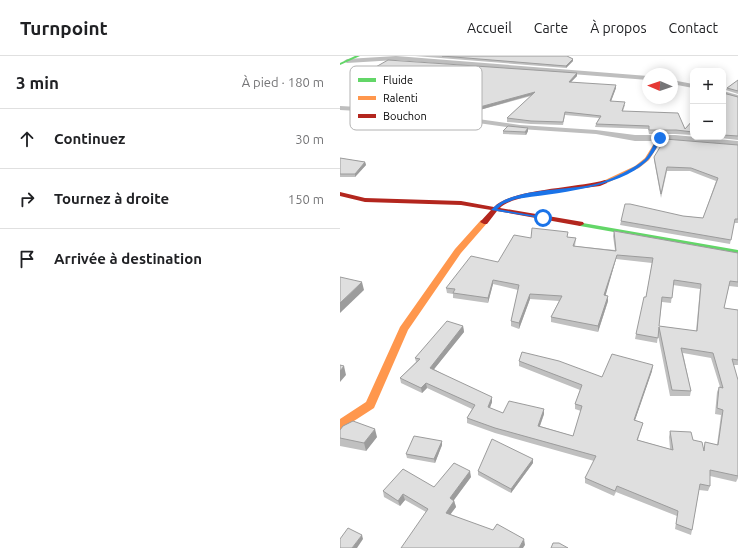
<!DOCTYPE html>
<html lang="fr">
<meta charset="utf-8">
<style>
:root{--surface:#fff;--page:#f2f2f2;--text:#202124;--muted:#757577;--line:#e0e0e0}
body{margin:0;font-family:Ubuntu,sans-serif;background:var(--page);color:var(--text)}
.controls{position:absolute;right:12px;top:12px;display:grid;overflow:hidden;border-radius:8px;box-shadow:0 2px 10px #0003}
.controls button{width:36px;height:36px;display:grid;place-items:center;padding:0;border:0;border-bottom:1px solid var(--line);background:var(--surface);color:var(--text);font:20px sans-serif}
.compass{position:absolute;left:302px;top:12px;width:36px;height:36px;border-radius:50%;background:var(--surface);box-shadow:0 2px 10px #0003;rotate:272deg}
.stop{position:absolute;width:12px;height:12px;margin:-9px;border:3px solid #1a73e8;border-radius:50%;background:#fff}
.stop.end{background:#1a73e8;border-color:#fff;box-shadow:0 1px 4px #0008}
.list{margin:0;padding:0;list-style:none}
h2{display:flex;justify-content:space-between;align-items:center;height:52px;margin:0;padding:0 16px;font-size:17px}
h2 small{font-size:13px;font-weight:400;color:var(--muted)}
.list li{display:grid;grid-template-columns:26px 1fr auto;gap:12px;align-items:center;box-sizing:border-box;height:60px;padding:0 16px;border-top:1px solid var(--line)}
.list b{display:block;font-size:15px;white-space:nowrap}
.list em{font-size:13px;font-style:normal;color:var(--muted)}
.icon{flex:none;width:22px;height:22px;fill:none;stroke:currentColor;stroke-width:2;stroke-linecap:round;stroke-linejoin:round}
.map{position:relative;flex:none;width:398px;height:492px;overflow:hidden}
header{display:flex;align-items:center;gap:24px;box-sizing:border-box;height:56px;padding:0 20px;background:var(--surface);border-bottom:1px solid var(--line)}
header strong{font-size:19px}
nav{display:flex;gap:22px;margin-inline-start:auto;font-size:14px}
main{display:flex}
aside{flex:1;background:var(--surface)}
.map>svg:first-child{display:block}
</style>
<header>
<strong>Turnpoint</strong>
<nav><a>Accueil</a><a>Carte</a><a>À propos</a><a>Contact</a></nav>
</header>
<main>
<aside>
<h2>3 min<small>À pied · 180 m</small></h2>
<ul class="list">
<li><svg class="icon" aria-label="ahead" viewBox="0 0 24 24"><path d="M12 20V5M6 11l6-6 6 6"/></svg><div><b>Continuez</b></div><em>30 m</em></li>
<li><svg class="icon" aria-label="right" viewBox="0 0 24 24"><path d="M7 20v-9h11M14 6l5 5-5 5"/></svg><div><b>Tournez à droite</b></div><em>150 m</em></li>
<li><svg class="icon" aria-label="arrive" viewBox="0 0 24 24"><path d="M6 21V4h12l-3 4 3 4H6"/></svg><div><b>Arrivée à destination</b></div></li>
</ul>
</aside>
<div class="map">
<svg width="398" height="492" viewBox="0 0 398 492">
<rect width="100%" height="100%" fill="#fff"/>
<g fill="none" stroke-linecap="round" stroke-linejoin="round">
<!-- street -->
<g fill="#bebebe" fill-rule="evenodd">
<path d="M 56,0 L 308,20 L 308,24 L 56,4 L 7,7 L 4,5 L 7,3 Z"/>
<path d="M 332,24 L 353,28 L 353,32 L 332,28 Z"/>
<path d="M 383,35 L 398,39 L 398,43 L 383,39 Z"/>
<path d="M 0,50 L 74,54 L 180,69 L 256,74 L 295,79 L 335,79 L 398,85 L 398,91 L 335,85 L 295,85 L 256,78 L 180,73 L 74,58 L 0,54 Z"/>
</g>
<!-- fast -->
<g fill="#63d668" fill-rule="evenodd">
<path d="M 15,0 L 20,0 L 0,9 L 0,7 Z"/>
<path d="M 237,166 L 398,194 L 398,198 L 240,170 L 236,168 Z"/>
</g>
<!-- slow -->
<g fill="#ff974d" fill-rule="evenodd">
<path d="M 318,81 L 323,82 L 309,104 L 299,112 L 267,127 L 263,127 L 263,125 L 295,110 L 305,102 Z"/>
<path d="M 141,164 L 147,164 L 148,166 L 121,197 L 68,274 L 34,352 L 0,374 L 0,363 L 26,346 L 60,271 L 115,193 Z"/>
</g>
<!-- jam -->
<path fill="#b3261e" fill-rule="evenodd" d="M 265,124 L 267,125 L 267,127 L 260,130 C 240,133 172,138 160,152 L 243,166 L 244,168 L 240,170 L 157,155 L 147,168 L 144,168 L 140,166 L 151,154 L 121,149 L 25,146 L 0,140 L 0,136 L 25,142 L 121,145 L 154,151 C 170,133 238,132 265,124 Z"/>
</g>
<!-- wall -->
<g fill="#c0c0c0" fill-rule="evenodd">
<path d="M 75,0 L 227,0 L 233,3 L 233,5 L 226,12 Z"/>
<path d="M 34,12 L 237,17 L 237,20 L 231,26 L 276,32 L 271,45 L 285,49 L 283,55 L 345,73 L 353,64 L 353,79 L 335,78 L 309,78 L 308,73 L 255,71 L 256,68 L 259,62 L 225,59 L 223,69 L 191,68 L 167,66 L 167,62 L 191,40 L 136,55 L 131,53 L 118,59 L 64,51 L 64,48 L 18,41 L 18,38 L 57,16 L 34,14 Z"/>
<path d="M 398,24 L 398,38 L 386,34 L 387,32 Z"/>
<path d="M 383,37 L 398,41 L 398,84 L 372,81 L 383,81 Z"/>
<path d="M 188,72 L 188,75 L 186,79 L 163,78 L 163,75 Z"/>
<path d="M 398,89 L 398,167 L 394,167 L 390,188 L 280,169 L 281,165 L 343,160 L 363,162 L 376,125 L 350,115 L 327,115 L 321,142 L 314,104 L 314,101 Z"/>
<path d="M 0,102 L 25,106 L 26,109 L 15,121 L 0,121 Z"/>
<path d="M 274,175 L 398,197 L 398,231 L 389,230 L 384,252 L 398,254 L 398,309 L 393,309 L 398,324 L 398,422 L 396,426 L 370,420 L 370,430 L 368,435 L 359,434 L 352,474 L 351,479 L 335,473 L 337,460 L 276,436 L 274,440 L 245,427 L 245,422 L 254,405 L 155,377 L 127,367 L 127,362 L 132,353 L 87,332 L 82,337 L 61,327 L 60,322 L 76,306 L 75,302 L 123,270 L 124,276 L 94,313 L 152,346 L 150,352 L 163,357 L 204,358 L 200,370 L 233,380 L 241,355 L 235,353 L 235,348 L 240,334 L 179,310 L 179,305 L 262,321 L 312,315 L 295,364 L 303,367 L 298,384 L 330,393 L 329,381 L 330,375 L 353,384 L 364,392 L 365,386 L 377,389 L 381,359 L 375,358 L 377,336 L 379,331 L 380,331 L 371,302 L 343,297 L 351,335 L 350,340 L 330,340 L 318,279 L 317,287 L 295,283 L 296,278 L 306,241 L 312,207 L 276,203 L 265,240 L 268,245 L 258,276 L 211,266 L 211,261 L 219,245 L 190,243 L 179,273 L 171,270 L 171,265 L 178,234 L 153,228 L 148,247 L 113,242 L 113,238 L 107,237 L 106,232 L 158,206 L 191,182 L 228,181 L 236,182 L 235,190 L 275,194 L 273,180 ZM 333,229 L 360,233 L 356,275 L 319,270 L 322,246 L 331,247 Z"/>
<path d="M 0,374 L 37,381 L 26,395 L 0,390 Z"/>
<path d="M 102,385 L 102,389 L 95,407 L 67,402 L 66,398 Z"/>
<path d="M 193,407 L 171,437 L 138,419 L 138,415 Z"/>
<path d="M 131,421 L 114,444 L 116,451 L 110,458 L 185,489 L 86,456 L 65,444 L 60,450 L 44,441 L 43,435 L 94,431 Z"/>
</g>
<!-- shaded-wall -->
<g fill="#9c9c9c">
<path d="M 233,3 L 233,5 L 226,12 L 226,10 Z"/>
<path d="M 237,17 L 237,20 L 229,28 L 229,26 Z"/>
<path d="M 276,29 L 276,32 L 270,48 L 270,45 Z"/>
<path d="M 195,36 L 195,38 L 136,55 L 136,52 Z"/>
<path d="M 131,50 L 131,53 L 118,59 L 118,56 Z"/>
<path d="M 188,72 L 188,75 L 186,79 L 185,76 Z"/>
<path d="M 25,106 L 26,109 L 15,121 L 15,118 Z"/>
<path d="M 277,199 L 276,203 L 264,245 L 264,239 Z"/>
<path d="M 153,224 L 153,228 L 148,247 L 148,242 Z"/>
<path d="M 22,226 L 24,234 L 0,257 L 0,247 Z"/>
<path d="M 190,238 L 190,243 L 179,273 L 179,267 Z"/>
<path d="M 268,240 L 268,245 L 258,276 L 258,270 Z"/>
<path d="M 123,270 L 124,276 L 91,317 L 90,312 Z"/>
<path d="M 313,309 L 312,315 L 293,370 L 294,364 Z"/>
<path d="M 4,310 L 6,319 L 0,326 L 0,315 Z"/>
<path d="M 86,327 L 87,332 L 82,337 L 81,332 Z"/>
<path d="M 152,341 L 152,346 L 148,356 L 148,351 Z"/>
<path d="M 204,353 L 204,358 L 198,375 L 198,370 Z"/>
<path d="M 35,373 L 37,381 L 26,395 L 24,387 Z"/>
<path d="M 102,385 L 102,389 L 95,407 L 94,403 Z"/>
<path d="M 193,403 L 193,407 L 171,437 L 171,433 Z"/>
<path d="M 130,415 L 131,421 L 111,448 L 110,442 Z"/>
<path d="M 63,438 L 65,444 L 60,450 L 58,445 Z"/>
<path d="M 114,445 L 116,451 L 107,463 L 106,457 Z"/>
<path d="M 22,479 L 23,483 L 17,492 L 12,492 Z"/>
<path d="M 184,483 L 185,489 L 183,492 L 179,492 Z"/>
</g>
<!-- building -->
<g fill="#dfdfdf" stroke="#9c9c9c" fill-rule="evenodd">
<path d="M 102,0 L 227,0 L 233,3 L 226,10 Z"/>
<path d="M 48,4 L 237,17 L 229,26 L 276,29 L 270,45 L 285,46 L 282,55 L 338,57 L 345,73 L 353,64 L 353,76 L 336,74 L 309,74 L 309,70 L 256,68 L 261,60 L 225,56 L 223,66 L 191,65 L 167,62 L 195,36 L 136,52 L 131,50 L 118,56 L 64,48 L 66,46 L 18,38 L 42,23 L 61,13 L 34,12 Z"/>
<path d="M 398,24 L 398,35 L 387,32 Z"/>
<path d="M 383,37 L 398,41 L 398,80 L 383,79 Z"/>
<path d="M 168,70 L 188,72 L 185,76 L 163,75 Z"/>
<path d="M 325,83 L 398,89 L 398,163 L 395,163 L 391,184 L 281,165 L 285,148 L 290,148 L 343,160 L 363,162 L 378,122 L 351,112 L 327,111 L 321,138 L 314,101 Z"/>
<path d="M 0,102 L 25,106 L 15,118 L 0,118 Z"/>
<path d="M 192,172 L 228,176 L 227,181 L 236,182 L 233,190 L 276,195 L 274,175 L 398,197 L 398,226 L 390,225 L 384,252 L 398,254 L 398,304 L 392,303 L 398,324 L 398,420 L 370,414 L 370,430 L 360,428 L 352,474 L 336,468 L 338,455 L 277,430 L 275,435 L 245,422 L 256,400 L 155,372 L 127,362 L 135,349 L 86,327 L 81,332 L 60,322 L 80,303 L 75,302 L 107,265 L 123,270 L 90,312 L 152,341 L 148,351 L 163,357 L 169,345 L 204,353 L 198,370 L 233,380 L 242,350 L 235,348 L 242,329 L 179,305 L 182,296 L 219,305 L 262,321 L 272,298 L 313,309 L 294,364 L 303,367 L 297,384 L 333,394 L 330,375 L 351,376 L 353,384 L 362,386 L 364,395 L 365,386 L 378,389 L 383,354 L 377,352 L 379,331 L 383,332 L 373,297 L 341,292 L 351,335 L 332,334 L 319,271 L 318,282 L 296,278 L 304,241 L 306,241 L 313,202 L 277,199 L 264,239 L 268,240 L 258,270 L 211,261 L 222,240 L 190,238 L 179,267 L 171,265 L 179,229 L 153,224 L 148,242 L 113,237 L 115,233 L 106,232 L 131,200 L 158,206 L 174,179 L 191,182 ZM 334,224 L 361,228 L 357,275 L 319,270 L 322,241 L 332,242 Z"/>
<path d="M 0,221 L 22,226 L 0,247 Z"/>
<path d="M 0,309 L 4,310 L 0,315 Z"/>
<path d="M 13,365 L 35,373 L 24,387 L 0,382 L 0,374 L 3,370 Z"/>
<path d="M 74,380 L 102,385 L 94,403 L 66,398 Z"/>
<path d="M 152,383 L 193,403 L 171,433 L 138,415 Z"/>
<path d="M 114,407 L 130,415 L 110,442 L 114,445 L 106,457 L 153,474 L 157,468 L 184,483 L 179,492 L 61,492 L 88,453 L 63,438 L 58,445 L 43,435 L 63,413 L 94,431 Z"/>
<path d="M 8,472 L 22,479 L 12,492 L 0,492 L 0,483 Z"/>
<path d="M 213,487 L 219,487 L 228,492 L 211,492 Z"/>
</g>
<!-- route -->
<path fill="#1a73e8" d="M 320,81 L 322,82 C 318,89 313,99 307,105 C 277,133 215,137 176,143 L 163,148 L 157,153 L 203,161 L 205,162 L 205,163 L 151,154 C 172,130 229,136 259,127 C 272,123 295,112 305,103 C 311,97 313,86 320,81 Z"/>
<!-- legend -->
<rect x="10" y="10" width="132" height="64" rx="6" fill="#fff" stroke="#b2b2b2" stroke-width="1"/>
<rect x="18" y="22" width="18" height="4" fill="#63d668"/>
<rect x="18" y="40" width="18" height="4" fill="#ff974d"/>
<rect x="18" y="58" width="18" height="4" fill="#b3261e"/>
<g font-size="11" fill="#000">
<text x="43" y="28">Fluide</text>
<text x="43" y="46">Ralenti</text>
<text x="43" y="64">Bouchon</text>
</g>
</svg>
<div class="controls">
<button>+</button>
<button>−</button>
</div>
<svg class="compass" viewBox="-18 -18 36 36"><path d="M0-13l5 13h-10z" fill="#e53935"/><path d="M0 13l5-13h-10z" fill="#757577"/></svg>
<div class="stop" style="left:203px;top:162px"></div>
<div class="stop end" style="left:320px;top:82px"></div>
</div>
</main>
